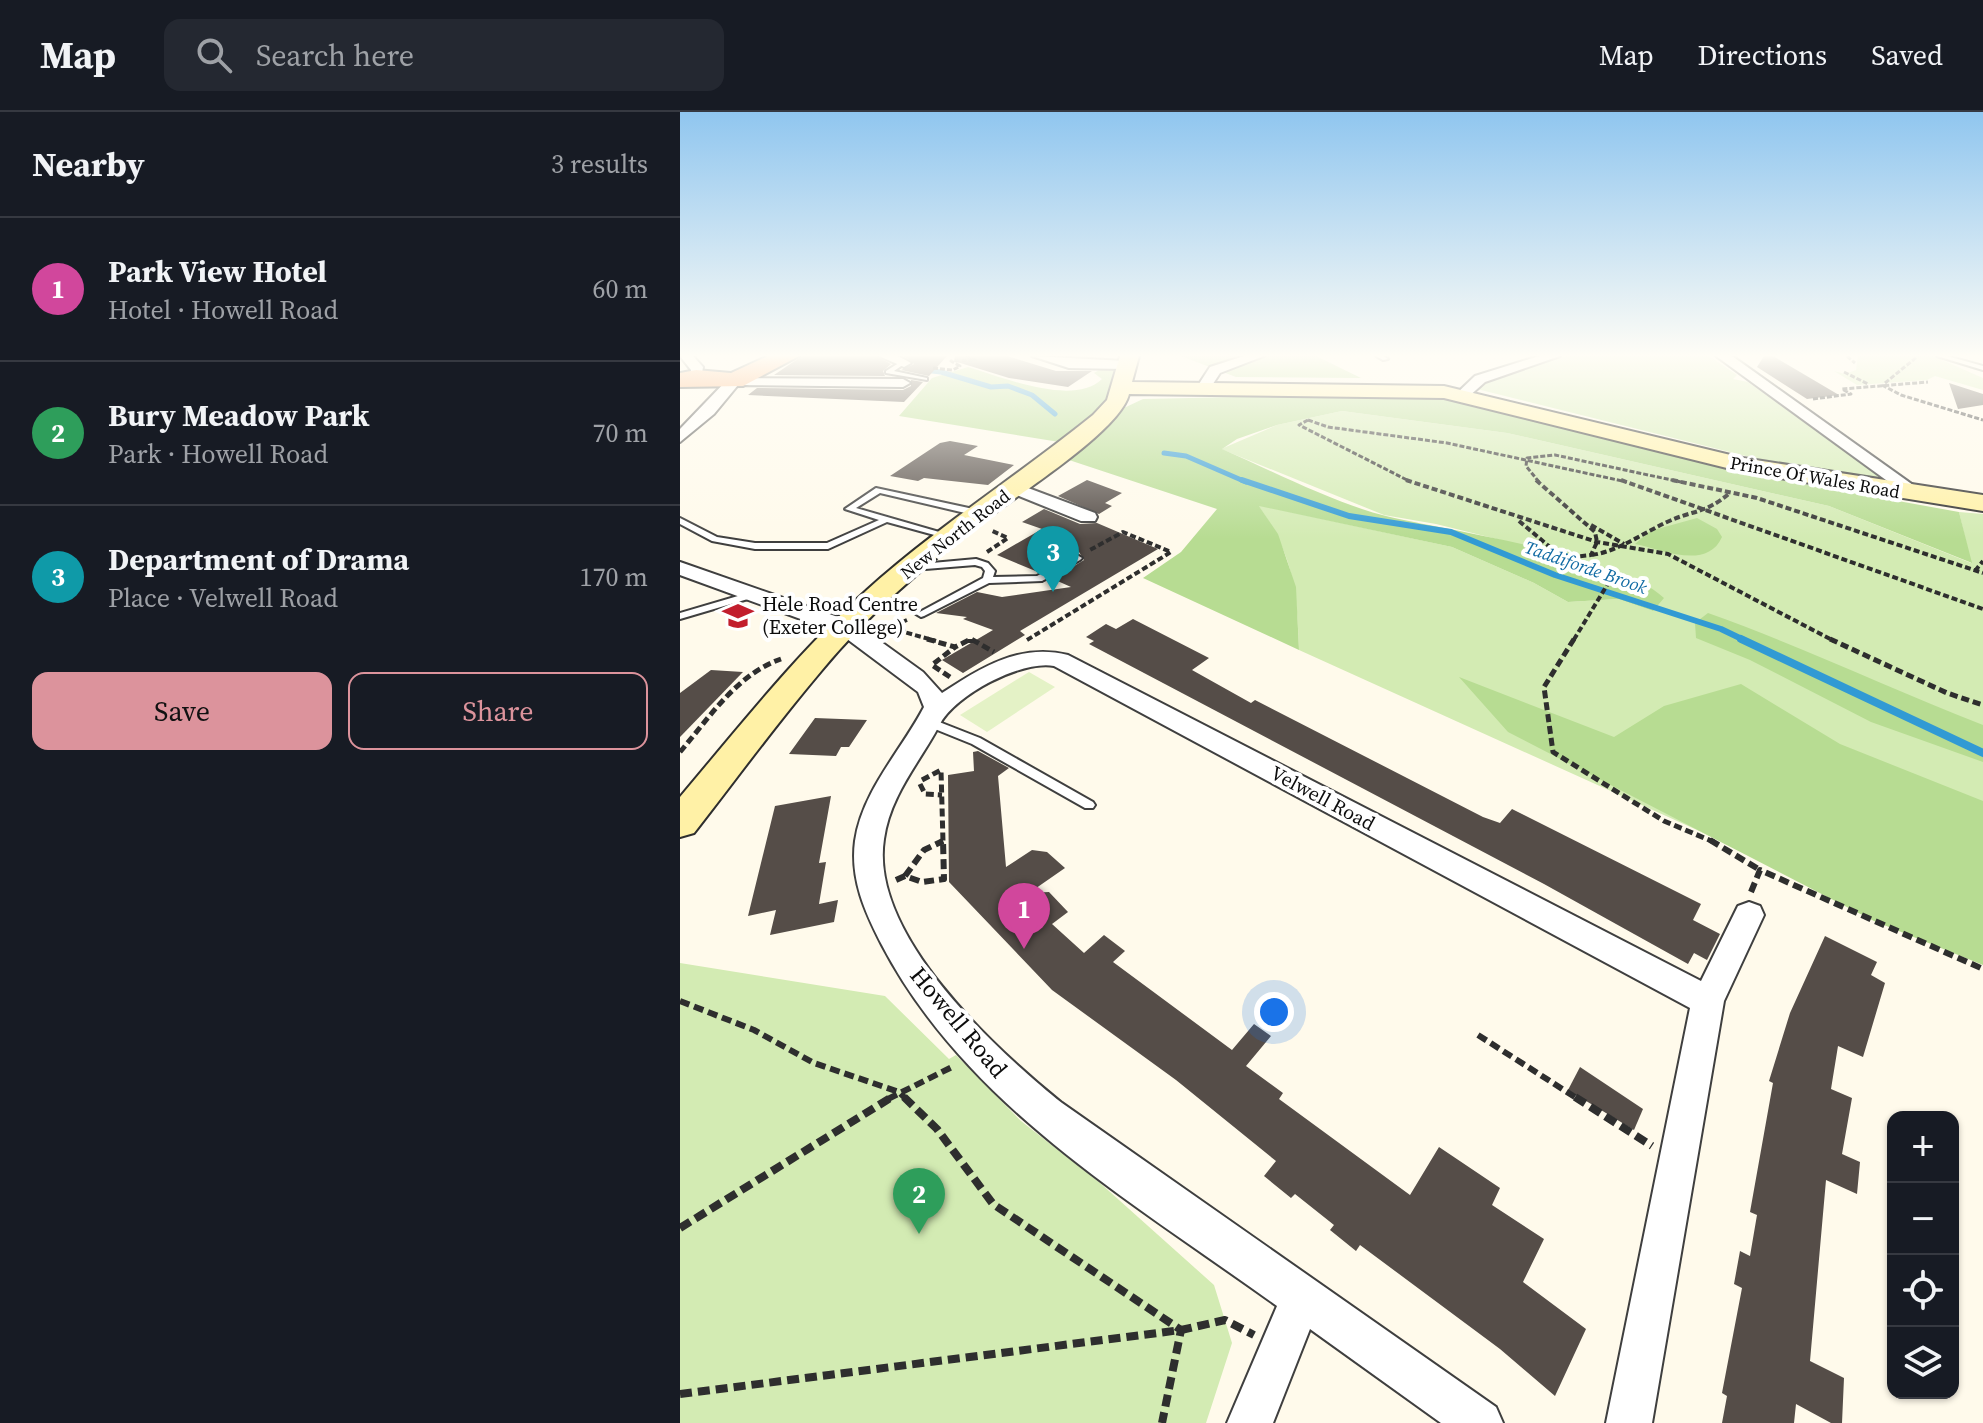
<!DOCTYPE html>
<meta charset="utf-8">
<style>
:root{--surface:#171b24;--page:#242831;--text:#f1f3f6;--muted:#9ea1a6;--line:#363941;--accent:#dc939c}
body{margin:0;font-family:"Source Serif 4",serif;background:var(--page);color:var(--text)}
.controls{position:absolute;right:24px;bottom:24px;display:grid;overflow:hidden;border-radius:16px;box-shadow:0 2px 6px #0004}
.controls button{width:72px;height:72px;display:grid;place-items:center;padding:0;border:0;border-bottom:2px solid var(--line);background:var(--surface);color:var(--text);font:40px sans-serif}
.you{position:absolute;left:594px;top:900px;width:28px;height:28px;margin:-20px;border:6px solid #fff;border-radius:50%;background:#1a73e8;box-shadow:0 0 0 12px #1a73e833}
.badge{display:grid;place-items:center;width:52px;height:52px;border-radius:50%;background:var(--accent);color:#fff;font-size:26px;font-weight:700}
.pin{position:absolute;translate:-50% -66px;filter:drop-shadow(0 2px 4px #0008)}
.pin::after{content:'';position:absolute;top:42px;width:28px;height:24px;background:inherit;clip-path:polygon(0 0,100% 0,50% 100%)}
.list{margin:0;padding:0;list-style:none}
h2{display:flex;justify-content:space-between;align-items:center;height:104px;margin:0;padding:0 32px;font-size:34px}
h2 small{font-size:26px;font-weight:400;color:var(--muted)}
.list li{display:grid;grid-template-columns:52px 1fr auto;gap:24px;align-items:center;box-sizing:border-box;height:144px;padding:0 32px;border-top:2px solid var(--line)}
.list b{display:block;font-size:30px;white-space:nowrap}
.list p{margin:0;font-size:26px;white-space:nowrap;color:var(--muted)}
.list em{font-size:26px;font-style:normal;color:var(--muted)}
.actions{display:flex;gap:16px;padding:24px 32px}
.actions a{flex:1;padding:18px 0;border:2px solid var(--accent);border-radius:16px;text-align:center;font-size:28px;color:var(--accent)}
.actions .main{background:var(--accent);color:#111}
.icon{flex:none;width:44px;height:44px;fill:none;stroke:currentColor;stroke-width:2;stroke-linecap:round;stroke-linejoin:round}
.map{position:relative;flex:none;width:1303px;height:1311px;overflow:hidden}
header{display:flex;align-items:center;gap:48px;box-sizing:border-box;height:112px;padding:0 40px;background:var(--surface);border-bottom:2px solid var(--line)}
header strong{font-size:38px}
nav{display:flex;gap:44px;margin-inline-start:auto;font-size:28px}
.search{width:560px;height:72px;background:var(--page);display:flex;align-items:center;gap:20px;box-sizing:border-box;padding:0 28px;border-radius:16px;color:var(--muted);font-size:30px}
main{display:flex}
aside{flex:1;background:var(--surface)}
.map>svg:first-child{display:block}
</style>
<header>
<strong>Map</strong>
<div class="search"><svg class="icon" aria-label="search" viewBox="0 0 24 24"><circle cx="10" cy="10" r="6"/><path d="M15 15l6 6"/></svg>Search here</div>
<nav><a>Map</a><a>Directions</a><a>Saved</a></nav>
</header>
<main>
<aside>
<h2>Nearby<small>3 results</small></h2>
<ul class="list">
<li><span class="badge" style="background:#d1479c">1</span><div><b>Park View Hotel</b><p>Hotel · Howell Road</p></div><em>60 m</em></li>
<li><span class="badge" style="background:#2e9e5b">2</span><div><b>Bury Meadow Park</b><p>Park · Howell Road</p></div><em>70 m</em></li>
<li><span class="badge" style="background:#0f9aa8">3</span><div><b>Department of Drama</b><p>Place · Velwell Road</p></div><em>170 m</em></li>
</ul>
<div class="actions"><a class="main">Save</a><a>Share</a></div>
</aside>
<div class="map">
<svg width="1303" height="1311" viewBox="0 0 1303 1311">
<rect width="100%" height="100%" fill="#fffaeb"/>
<!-- green -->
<g fill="#d3ebb3">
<path d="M 886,244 L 1029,244 L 1057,263 L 1053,267 L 1068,270 L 1206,369 L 1110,355 L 797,277 L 806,266 Z"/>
<path d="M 1178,244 L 1253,244 L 1303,266 L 1303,278 L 1255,264 L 1247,268 L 1177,273 L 1154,259 L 1165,262 L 1176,258 Z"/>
<path d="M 662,299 L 827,321 L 1149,394 L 1291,451 L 1279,400 L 1303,402 L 1303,852 L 1200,809 L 1017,718 L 619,538 C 617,478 614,444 578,393 L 772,435 L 854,471 L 888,490 L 938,487 L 973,499 L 917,452 L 756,412 L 704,403 L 541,337 L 597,313 Z"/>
<path d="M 0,851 L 205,884 L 269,947 L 276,943 L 341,1009 L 420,1071 L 534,1173 L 552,1231 L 526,1311 L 0,1311 Z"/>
</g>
<!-- forest -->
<g fill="#b7dc92">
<path d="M 501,244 L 636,244 L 681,266 L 556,265 Z"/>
<path d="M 288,255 C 322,265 393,295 422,267 L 414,261 L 421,257 L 437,258 L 428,291 L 446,295 L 463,287 L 740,281 L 784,289 L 1091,366 L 1279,400 L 1292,451 L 1149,394 L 827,321 L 662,299 L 597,313 L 557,327 L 542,337 C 590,358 656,392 706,404 C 773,420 937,442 984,486 L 973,499 L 938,487 L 888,490 L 854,471 L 772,435 L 579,394 L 598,422 L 616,475 L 619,538 L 463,466 L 501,440 L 537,397 L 389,348 L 404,334 L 219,304 L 252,266 Z"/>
<path d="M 1017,406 L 1037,417 L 1042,425 C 1027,459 981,437 955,432 L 970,419 Z"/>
<path d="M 1028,501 C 1121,534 1211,577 1303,613 L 1303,650 L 1191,610 L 1070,548 L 1016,526 L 1015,511 Z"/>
<path d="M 779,565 L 934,625 L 984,594 L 1061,572 L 1160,632 L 1303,689 L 1303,853 L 1194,809 L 828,620 Z"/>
</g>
<!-- pitch -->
<path fill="#e4f2c6" d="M 349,560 L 375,575 L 307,620 L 280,603 Z"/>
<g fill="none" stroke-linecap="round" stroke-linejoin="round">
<!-- stream-far2 -->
<g stroke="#319ad4" stroke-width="5">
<path d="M 226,256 L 261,260 L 311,275 L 328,274 L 352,283 L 375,302"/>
<path d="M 484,341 L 506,344 L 566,370"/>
</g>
<!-- stream-far1 -->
<path stroke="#319ad4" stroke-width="6" d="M 562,368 L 669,404 L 771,420 L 875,463 L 1041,517 L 1066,529"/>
<!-- stream -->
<path stroke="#319ad4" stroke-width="8" d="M 1061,527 L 1303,641"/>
</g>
<!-- building -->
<g fill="#554d48">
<path d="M 122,244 L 196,244 L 211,252 L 203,259 L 205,264 L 94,263 Z"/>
<path d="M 224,244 L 267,244 L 249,264 L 221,258 L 234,252 Z"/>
<path d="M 275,244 L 327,244 L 376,259 L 412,259 L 388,275 L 329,266 L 274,249 Z"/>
<path d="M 1084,244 L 1093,244 L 1159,283 L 1127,287 L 1077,255 Z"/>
<path d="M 231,268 L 243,270 L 224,290 L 68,283 L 77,276 L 223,278 L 231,274 Z"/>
<path d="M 1269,271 L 1303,282 L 1303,293 L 1278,297 Z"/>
<path d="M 270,329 L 298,334 L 284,343 L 334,353 L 308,373 L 244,366 L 238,369 L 210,364 L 260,331 Z"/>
<path d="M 407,368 L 442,381 L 425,391 L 432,394 L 419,402 L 378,384 Z"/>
<path d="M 364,397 L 400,412 L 417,411 L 478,437 L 340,519 L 345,523 L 283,561 L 262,548 L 313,518 L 283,507 L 287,505 L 256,501 L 297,480 L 322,485 L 391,475 L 373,467 L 404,448 L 399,440 L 358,460 L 317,443 L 362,417 L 342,410 Z"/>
<path d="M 453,507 L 529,546 L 512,558 L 571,591 L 575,588 L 803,705 L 820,711 L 832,697 L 1021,792 L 1013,808 L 1040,822 L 1027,848 L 1014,841 L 1008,852 L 864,772 L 409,532 L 414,529 L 406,525 L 426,512 L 436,517 Z"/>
<path d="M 31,558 L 63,560 L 0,625 L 0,581 Z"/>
<path d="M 135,606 L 187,608 L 169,635 L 161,635 L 156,644 L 109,642 Z"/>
<path d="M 298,639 L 329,656 L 318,664 L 326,755 L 352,738 L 367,740 L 385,756 L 349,781 L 369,780 L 388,800 L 372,812 L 404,841 L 424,823 L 445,839 L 433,850 L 552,938 L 574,912 L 591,924 L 566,954 L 603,981 L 599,987 L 730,1083 L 759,1035 L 820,1076 L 812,1093 L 864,1127 L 843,1170 L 906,1217 L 875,1284 L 820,1237 L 680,1133 L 676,1139 L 650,1118 L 654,1113 L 615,1082 L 611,1086 L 584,1064 L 596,1049 L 496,968 L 372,878 L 269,770 L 268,663 L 294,659 L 293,640 Z"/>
<path d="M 151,684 L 139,751 L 146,750 L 139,792 L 158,788 L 154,810 L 90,823 L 96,798 L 68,804 L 95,694 Z"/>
<path d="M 1145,824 L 1197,850 L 1191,863 L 1205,871 L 1183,945 L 1158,934 L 1151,977 L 1172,986 L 1162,1042 L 1180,1050 L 1177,1082 L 1146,1068 L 1130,1249 L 1164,1266 L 1162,1311 L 1151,1311 L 1116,1292 L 1114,1311 L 1042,1311 L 1047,1284 L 1042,1281 L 1062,1176 L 1054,1172 L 1060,1139 L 1070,1144 L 1077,1103 L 1070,1100 L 1093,971 L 1089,969 L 1110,901 Z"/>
<path d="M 900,955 L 963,997 L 954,1018 L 888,978 Z"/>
</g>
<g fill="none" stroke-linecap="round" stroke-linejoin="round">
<!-- lane casing -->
<g stroke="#3f3f3f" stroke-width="4">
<g id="lane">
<path d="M 696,244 L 704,244 L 708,247 L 703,248 Z"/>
<path d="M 1257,244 L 1267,244 L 1303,254 L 1303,258 Z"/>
<path d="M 222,249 L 224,250 L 224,252 L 214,259 L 247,266 L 247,268 L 206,261 L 206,259 Z"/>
<path d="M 196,376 L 298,398 L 302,401 L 298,404 L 200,381 L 176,396 L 273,424 L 269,427 L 207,410 L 148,437 L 75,437 L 32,429 L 0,412 L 0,406 L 37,425 L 75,431 L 147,431 L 199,408 L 165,397 Z"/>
<path d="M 397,443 L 402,446 L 400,448 L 362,469 L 309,471 L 244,504 L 241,505 L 236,502 L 303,466 L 305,459 L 302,455 L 295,453 L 233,458 L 228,455 L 230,453 L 296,447 L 308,451 L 315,459 L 313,465 L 357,464 Z"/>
<path d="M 75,479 L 80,482 L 78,484 L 0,507 L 0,501 Z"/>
<path d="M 249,606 L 300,626 L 413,690 L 415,693 L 413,696 L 405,696 L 292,632 L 245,613 L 243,610 Z"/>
</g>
</g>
<!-- street casing -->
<g stroke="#3f3f3f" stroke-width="4">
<g id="street">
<path d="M 0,244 L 13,244 L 23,255 L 21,268 L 11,268 L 11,258 Z"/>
<path d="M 199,244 L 218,244 L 231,251 L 224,255 Z"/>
<path d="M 352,244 L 446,249 L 453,253 L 446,257 L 389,256 Z"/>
<path d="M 564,244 L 584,244 L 540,261 L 529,278 L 519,278 L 517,275 L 530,255 Z"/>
<path d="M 859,244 L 880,244 L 805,270 L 787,286 L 775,283 L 795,264 Z"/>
<path d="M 1036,244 L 1052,244 L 1247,383 L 1244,387 L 1232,387 Z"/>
<path d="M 49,266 L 223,267 L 230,271 L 223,275 L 58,273 L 34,302 L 0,330 L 0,317 Z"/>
<path d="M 335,371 L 415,401 L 417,405 L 415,409 L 401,409 L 329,380 L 326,376 Z"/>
<path d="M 0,450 L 175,511 L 243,560 L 262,581 C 302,555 340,531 388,543 L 1021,869 L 1058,794 L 1069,790 L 1080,794 L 1084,803 L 1044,889 L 972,1311 L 926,1311 L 1010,896 L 374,554 C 341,548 275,583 260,612 C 240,650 210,683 204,727 C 189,822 315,937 382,991 L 816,1295 L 823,1311 L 761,1311 L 630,1217 L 593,1311 L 547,1311 L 597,1194 C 454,1091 286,994 202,833 C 185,800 170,767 175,729 C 182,679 221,639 244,595 L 238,580 L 159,521 L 0,463 Z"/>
</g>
</g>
<!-- secondary casing -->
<g stroke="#2e2e2e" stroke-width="4">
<path id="secondary" d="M 440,244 L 459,244 L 452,270 L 764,274 L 1063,346 L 1303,383 L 1303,399 L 1063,360 L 764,286 L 449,282 C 441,317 344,379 313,402 C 252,447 191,499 142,558 C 97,611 56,667 14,721 L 0,725 L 0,685 C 60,614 118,540 187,478 C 258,414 339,363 413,303 L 427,288 Z"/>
</g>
<!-- highway casing -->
<g stroke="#1d1d1d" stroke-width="4">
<path id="highway" d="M 88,244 L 119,244 L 63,274 L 0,275 L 0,261 L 16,258 L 51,261 Z"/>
</g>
<!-- path-far4 -->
<g stroke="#2e2e2e" stroke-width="3" stroke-dasharray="5 2" stroke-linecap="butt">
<path d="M 1167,244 L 1175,251"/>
<path d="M 253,256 L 273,258 L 280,254 L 271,249 L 296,248 L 286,244"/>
<path d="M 1164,260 L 1188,272"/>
<path d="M 1205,271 L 1238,244"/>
<path d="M 1202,273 L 1221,283 L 1303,308"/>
<path d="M 1133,287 L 1171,282 L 1162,277 L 1248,270"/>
<path d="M 628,308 L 619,313 L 731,370"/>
<path d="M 628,308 L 648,315 L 767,331 L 947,370"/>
<path d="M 859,370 L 846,354 L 847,346 L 875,343 L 1001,370"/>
</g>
<!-- path-far3 -->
<g stroke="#2e2e2e" stroke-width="4" stroke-dasharray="6 3" stroke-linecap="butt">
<path d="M 726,368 L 917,430 L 988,442 L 1154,529"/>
<path d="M 856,368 L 915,420 L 917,430 L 911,443 L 883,446"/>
<path d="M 941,368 L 1303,497"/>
<path d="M 992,368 L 1077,386 L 1303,461"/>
<path d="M 839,409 L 883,446 L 929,470 L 893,529"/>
<path d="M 911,413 L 944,432"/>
<path d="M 307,440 L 328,426 L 310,418"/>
<path d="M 912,443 C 939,439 963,421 987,410 C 1015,397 1023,403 1050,381"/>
<path d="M 1295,459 L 1303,449"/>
<path d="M 227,508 L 222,510 L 224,520 L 256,529"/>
<path d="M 347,528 L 491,440 L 443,420 L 408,439"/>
<path d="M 288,529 L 294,529"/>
</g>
<!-- path-far2 -->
<g stroke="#2e2e2e" stroke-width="5" stroke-dasharray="8 4" stroke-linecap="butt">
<path d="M 247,527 L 275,535 L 291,527 L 314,540"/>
<path d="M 894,527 L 864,575 L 873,640 L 984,709 L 1034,730"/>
<path d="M 1150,527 L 1267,581 L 1303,593"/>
<path d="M 270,565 L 252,553 L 275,535"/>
<path d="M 0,640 C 29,606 57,562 101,547"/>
<path d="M 242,668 L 261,658 L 263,730"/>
<path d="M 240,672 L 245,682 L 262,683"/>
<path d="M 260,730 L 263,729"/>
</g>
<!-- path-far1 -->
<g stroke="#2e2e2e" stroke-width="6" stroke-dasharray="10 5" stroke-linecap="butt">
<path d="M 1030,728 L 1080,758"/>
<path d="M 225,764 L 244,738 L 263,729"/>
<path d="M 216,768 L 225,764 L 242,770 L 264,767 L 263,728"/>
<path d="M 1071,780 L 1080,758 L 1303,857"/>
<path d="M 0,889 L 74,918 L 134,951 L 219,980 L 226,987"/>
<path d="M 798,923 L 898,987"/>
<path d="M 208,987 L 274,954"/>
</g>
<!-- path -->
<g stroke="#2e2e2e" stroke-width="8" stroke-dasharray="12 6" stroke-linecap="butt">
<path d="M 224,985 L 257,1017 L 313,1092 L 501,1218 L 482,1311"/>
<path d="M 895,985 L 972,1034"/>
<path d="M 0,1116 L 212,985"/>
<path d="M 0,1282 L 501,1218 L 545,1208 L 574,1223"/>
</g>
<!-- lane -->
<use href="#lane" fill="#fff" fill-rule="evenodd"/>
<!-- street -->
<use href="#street" fill="#fff" fill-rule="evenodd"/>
<!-- secondary -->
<use href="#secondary" fill="#fff1a6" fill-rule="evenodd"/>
<!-- highway -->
<use href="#highway" fill="#fb954d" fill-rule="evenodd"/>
</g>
<!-- sky -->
<linearGradient id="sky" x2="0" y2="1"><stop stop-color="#90c6ef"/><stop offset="0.57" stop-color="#fffdf6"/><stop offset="1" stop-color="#fffdf6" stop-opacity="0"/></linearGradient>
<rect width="1303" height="427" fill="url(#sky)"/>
<!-- icons -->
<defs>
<g id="university-bare" transform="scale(2.4)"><path d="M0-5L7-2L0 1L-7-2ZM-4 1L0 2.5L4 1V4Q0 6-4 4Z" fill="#c21e2d" stroke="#fff" stroke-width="2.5" paint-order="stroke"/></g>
</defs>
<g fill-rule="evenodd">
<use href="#university-bare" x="58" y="504"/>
</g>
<g text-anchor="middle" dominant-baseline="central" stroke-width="8" stroke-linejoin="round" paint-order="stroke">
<!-- far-street labels -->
<g font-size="18" fill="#0c0c0c" stroke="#fff">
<text transform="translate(1135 365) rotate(10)">Prince Of Wales Road</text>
<text transform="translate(275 422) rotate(-38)">New North Road</text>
</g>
<!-- far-water labels -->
<g font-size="18" font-style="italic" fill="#106aa3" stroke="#fff">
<text transform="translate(906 455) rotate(19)">Taddiforde Brook</text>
</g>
<!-- poi labels -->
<g font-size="20" fill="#0c0c0c" stroke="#fff" text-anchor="start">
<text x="82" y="492">Hele Road Centre<tspan x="82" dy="23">(Exeter College)</tspan></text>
</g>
<!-- street labels -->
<g font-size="20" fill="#0c0c0c" stroke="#fff">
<text transform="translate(643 686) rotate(28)">Velwell Road</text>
</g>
<!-- near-street labels -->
<g font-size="24" fill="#0c0c0c" stroke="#fff">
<text transform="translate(279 910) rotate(50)">Howell Road</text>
</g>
</g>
</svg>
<div class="controls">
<button>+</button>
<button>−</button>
<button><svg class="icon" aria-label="locate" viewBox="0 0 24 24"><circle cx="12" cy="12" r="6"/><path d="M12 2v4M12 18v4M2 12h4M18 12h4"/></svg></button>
<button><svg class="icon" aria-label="layers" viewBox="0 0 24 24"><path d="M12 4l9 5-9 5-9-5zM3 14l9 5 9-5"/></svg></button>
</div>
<div class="you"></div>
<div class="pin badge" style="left:344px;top:837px;background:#d1479c">1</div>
<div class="pin badge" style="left:239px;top:1122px;background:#2e9e5b">2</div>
<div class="pin badge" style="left:373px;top:480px;background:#0f9aa8">3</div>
</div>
</main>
